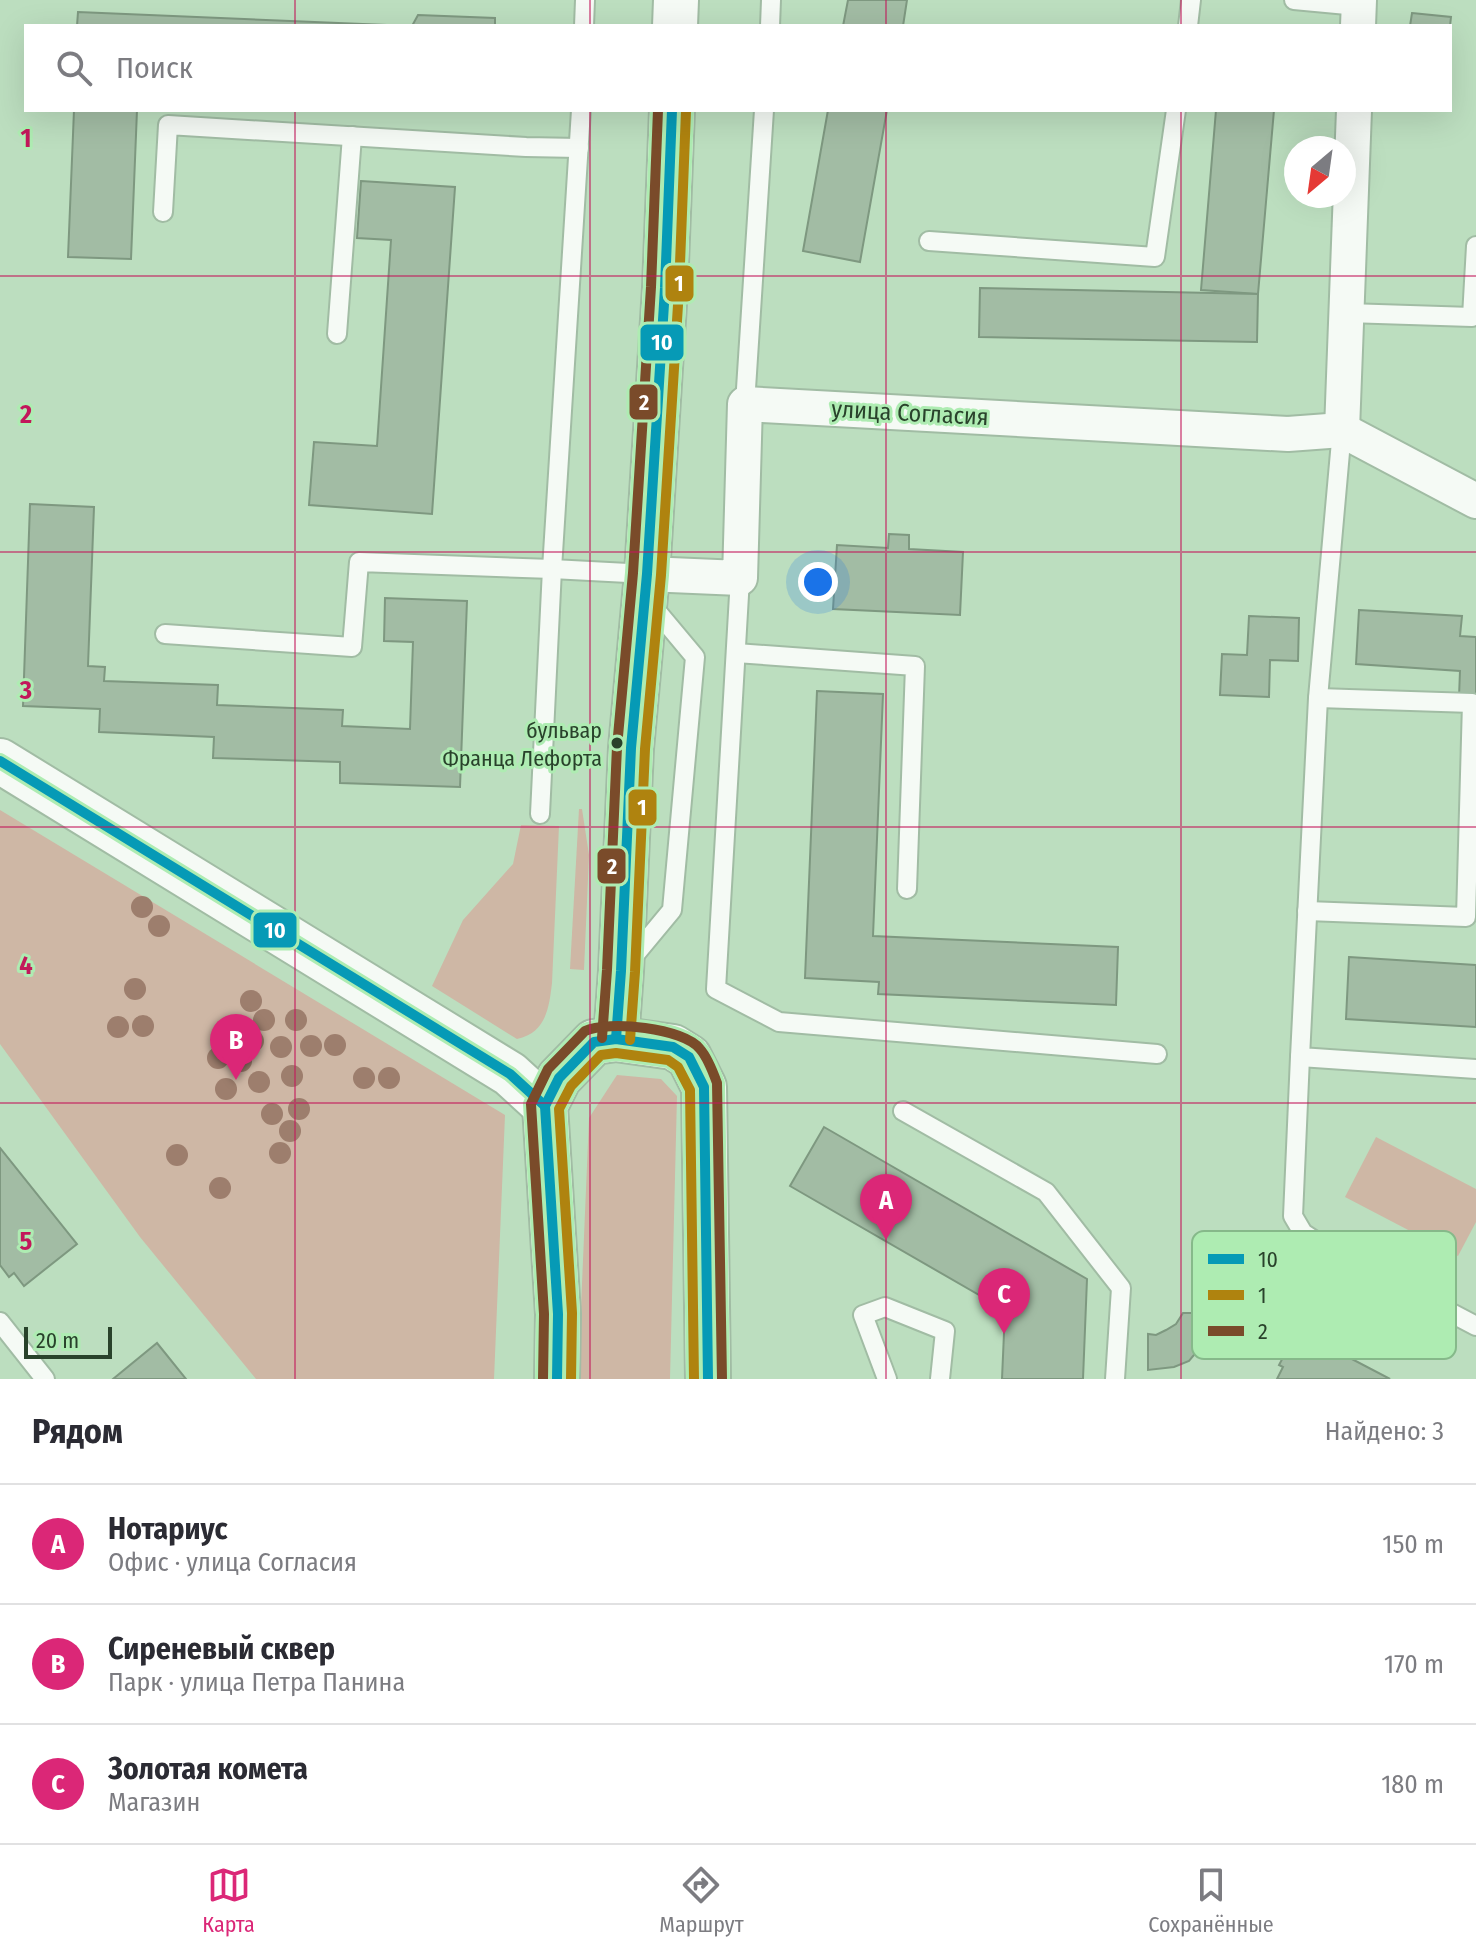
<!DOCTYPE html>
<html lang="ru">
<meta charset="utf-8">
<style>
:root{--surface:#fff;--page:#f2f2f3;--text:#2b2b33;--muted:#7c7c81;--line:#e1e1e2;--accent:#db2777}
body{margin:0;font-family:"Fira Sans Condensed",sans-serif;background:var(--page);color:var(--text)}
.compass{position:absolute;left:1284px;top:136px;width:72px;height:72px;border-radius:50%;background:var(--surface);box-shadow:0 8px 32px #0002;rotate:209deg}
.scale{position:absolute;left:24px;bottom:20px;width:88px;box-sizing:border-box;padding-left:8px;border:4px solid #29422b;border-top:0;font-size:22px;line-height:28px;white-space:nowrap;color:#29422b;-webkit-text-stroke:6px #aeecb2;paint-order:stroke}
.you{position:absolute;left:818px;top:582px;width:28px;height:28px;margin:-20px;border:6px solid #fff;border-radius:50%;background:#1a73e8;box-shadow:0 0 0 12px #1a73e833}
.badge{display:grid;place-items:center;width:52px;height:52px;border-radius:50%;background:var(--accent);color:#fff;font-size:26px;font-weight:700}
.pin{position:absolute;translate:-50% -66px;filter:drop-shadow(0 2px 4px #0008)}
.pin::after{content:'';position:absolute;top:42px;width:28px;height:24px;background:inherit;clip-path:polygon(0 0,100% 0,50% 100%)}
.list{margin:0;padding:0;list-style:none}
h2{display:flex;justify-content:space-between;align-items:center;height:104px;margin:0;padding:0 32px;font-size:34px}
h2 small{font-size:26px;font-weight:400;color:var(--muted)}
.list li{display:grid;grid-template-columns:52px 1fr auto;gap:24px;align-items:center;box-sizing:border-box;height:120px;padding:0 32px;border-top:2px solid var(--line)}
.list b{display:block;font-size:30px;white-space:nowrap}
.list p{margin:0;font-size:26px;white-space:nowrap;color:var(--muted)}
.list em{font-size:26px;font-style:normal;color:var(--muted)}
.icon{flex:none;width:44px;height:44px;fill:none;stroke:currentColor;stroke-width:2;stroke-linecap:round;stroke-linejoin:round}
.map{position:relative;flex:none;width:1476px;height:1379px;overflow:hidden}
.search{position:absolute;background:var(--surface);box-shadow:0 8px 32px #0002;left:24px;right:24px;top:24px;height:88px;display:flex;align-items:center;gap:20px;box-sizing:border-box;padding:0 28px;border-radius:0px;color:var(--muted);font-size:30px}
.sheet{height:464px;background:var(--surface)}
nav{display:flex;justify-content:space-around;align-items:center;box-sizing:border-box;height:112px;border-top:2px solid var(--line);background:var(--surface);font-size:22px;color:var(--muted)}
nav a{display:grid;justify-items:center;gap:4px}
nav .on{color:var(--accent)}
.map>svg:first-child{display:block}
</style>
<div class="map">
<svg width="1476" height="1379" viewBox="0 0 1476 1379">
<rect width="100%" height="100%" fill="#bcdebf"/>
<!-- green -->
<g fill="#ceb7a5">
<path d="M 579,809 L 582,809 L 589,855 L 584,970 L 570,969 Z"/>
<path d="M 0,810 L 505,1115 L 494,1379 L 256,1379 L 140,1237 L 0,1044 Z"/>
<path d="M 521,825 L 559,826 L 552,983 C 549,1008 546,1033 517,1039 L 432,986 L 463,920 L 513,864 Z"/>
<path d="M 617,1075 L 661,1079 L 677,1096 L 670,1379 L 578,1379 L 589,1118 Z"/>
<path d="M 1376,1137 L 1476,1189 L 1476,1222 L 1458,1256 L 1345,1197 Z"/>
</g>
<!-- building -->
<g fill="#a2bca4" stroke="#7e9880" stroke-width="2">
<path d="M 848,0 L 907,0 L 903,26 L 843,26 Z"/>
<path d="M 78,12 L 411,26 L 77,26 Z"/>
<path d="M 1412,13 L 1451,17 L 1450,26 L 1410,26 Z"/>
<path d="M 418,15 L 495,18 L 495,26 L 412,26 Z"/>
<path d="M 74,110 L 137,110 L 131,259 L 68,257 Z"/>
<path d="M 828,110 L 887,110 L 860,262 L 803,251 Z"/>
<path d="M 1216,110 L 1274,110 L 1258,294 L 1201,290 Z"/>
<path d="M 361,181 L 455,187 L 432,514 L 309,505 L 314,442 L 377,446 L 391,240 L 357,238 Z"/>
<path d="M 980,288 L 1258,294 L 1257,342 L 979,337 Z"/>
<path d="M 30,504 L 94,507 L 88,666 L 105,667 L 104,681 L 218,685 L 217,705 L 343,710 L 342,726 L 410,729 L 413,642 L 384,641 L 385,598 L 467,601 L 460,787 L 340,783 L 340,762 L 213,758 L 214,737 L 99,732 L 100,709 L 23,706 Z"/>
<path d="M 889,534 L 909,535 L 909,549 L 963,552 L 960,615 L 833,609 L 837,545 L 888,548 Z"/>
<path d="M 1359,610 L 1462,616 L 1460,636 L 1476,637 L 1476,698 L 1459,697 L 1460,671 L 1356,664 Z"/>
<path d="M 1249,616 L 1299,618 L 1298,661 L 1270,660 L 1269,697 L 1220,695 L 1222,654 L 1247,655 Z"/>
<path d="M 817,691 L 883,694 L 873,936 L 1118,947 L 1116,1005 L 878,994 L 879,982 L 805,978 Z"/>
<path d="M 1349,957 L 1476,965 L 1476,1027 L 1346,1019 Z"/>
<path d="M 824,1127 L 1087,1279 L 1083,1379 L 1002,1379 L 1005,1310 L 790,1186 Z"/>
<path d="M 0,1148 L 77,1244 L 24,1286 L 14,1273 L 9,1277 L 0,1265 Z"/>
<path d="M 1319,1299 L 1366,1324 L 1348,1357 L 1390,1379 L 1277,1379 L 1283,1367 L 1279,1365 L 1308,1310 L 1312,1313 Z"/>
<path d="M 1183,1313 L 1215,1313 L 1209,1337 L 1189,1361 L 1174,1367 L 1148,1370 L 1148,1334 L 1156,1335 L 1166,1330 L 1176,1324 Z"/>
<path d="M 157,1343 L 186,1379 L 113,1379 Z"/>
</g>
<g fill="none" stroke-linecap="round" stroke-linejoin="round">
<!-- lane casing -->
<g stroke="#a1bca4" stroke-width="22">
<g id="lane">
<path d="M 1294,0 L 1358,6"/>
<path d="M 584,26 L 585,0"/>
<path d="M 770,26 L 771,0"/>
<path d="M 1188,26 L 1191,0"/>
<path d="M 581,110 L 552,569 L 647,574"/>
<path d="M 163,212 L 168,125 L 526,147 L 579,148"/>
<path d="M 929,241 L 1155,257 L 1176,110"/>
<path d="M 1347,313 L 1472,317 L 1476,246"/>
<path d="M 337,334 L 352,136"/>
<path d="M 745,404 L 764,110"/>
<path d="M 1342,430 L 1318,698 L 1300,1057 L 1476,1069"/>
<path d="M 740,578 L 716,989 L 779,1022 L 1157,1054"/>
<path d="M 165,634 L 352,647 L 359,562 L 552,569 L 540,814"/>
<path d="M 736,653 L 915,666 L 907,889"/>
<path d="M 1307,911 L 1466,917 L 1472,703 L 1318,698"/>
<path d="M 628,963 L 672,910 L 695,657 L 649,602"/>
<path d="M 1300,1057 L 1293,1216 L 1303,1233 L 1320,1244 L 1476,1326"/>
<path d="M 903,1111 L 1046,1192 L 1121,1288 L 1115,1379"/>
<path d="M 0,1322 L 45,1379"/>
<path d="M 887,1379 L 863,1315 L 885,1307 L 945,1331 L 940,1379"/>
</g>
</g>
<!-- street casing -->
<g stroke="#a1bca4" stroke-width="38">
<g id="street">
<path d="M 1358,26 L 1359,0"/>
<path d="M 1342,430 L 1354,110"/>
<path d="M 1342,430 L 1476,501"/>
<path d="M 647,574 L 740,578 L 745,404 L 1288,434 L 1342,430"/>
</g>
</g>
<!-- secondary casing -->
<g stroke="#a1bca4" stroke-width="48">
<g id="secondary">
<path d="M 675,26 L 676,0"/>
<path d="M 0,761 L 510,1074 L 545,1106"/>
<path d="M 616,1039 L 621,971 L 631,748 L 647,574 L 665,288 L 672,110"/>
<path d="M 557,1379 L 558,1314 L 545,1106 L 559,1078 L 594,1042 L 616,1039 L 673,1047 L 689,1057 L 704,1087 L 708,1379"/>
</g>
</g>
<!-- lane -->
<use href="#lane" stroke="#f5faf5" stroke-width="18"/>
<!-- street -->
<use href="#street" stroke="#f5faf5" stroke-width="34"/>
<!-- secondary -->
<use href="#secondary" stroke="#f5faf5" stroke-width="44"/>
<!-- bus-1 casing -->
<g stroke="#aeecb2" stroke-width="16">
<g id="bus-1">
<path d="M 0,761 L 510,1074 L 545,1106"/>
<path d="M 616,1039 L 621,971 L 631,748 L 647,574 L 665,288 L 672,110"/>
<path d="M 557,1379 L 558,1314 L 545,1106 L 559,1078 L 594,1042 L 616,1039 L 673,1047 L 689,1057 L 704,1087 L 708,1379"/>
</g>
</g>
<!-- bus-2 casing -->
<g stroke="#aeecb2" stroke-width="16">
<g id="bus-2">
<path d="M 630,1040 L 635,972 L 645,749 L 661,575 L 679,289 L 686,111"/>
<path d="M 571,1379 L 572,1313 L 559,1109 L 571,1086 L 601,1055 L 616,1053 L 668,1060 L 678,1067 L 690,1090 L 694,1379"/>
</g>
</g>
<!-- bus-3 casing -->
<g stroke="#aeecb2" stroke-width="16">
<g id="bus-3">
<path d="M 602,1038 L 607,970 L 617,747 L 633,573 L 651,287 L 658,110"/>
<path d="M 543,1379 L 544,1314 L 531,1104 L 548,1069 L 585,1031 C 608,1020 684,1028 700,1049 C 708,1058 713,1072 717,1083 L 722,1379"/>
</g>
</g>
<!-- bus-1 -->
<use href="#bus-1" stroke="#069ab6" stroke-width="10"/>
<!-- bus-2 -->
<use href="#bus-2" stroke="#af830f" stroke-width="10"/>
<!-- bus-3 -->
<use href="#bus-3" stroke="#7a4b2a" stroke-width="10"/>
</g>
<!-- trees -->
<g fill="#9d7e6d">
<circle cx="142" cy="907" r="11"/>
<circle cx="159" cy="926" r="11"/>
<circle cx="135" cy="989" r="11"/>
<circle cx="251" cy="1001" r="11"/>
<circle cx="264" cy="1020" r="11"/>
<circle cx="296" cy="1020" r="11"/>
<circle cx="143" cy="1026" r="11"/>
<circle cx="118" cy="1027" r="11"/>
<circle cx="230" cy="1037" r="11"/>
<circle cx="253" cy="1041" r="11"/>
<circle cx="335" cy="1045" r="11"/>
<circle cx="311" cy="1046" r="11"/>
<circle cx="281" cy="1047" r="11"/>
<circle cx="218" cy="1058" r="11"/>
<circle cx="241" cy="1061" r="11"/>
<circle cx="292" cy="1076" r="11"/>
<circle cx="364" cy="1078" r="11"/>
<circle cx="389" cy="1078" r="11"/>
<circle cx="259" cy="1082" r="11"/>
<circle cx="226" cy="1089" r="11"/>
<circle cx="299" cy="1109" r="11"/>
<circle cx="272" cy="1114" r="11"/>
<circle cx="290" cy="1131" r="11"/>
<circle cx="280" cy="1153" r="11"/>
<circle cx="177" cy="1155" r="11"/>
<circle cx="220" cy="1188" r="11"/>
</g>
<!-- grid -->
<path fill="none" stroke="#c2185b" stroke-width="2" stroke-opacity="0.55" d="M 295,0 L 295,26M 590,0 L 590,26M 886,0 L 886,26M 1181,0 L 1181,26M 295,110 L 295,1379M 590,110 L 590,1379M 886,110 L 886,1379M 1181,110 L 1181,1379M 0,276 L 1476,276M 0,552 L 1476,552M 0,827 L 1476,827M 0,1103 L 1476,1103"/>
<!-- markers -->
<circle fill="#29422b" stroke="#aeecb2" stroke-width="3" cx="617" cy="743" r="7"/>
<g text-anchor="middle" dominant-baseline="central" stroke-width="6" stroke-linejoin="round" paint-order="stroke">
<!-- bus labels -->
<g font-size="22" fill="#29422b" stroke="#aeecb2" text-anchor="end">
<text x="602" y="730">бульвар<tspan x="602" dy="28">Франца Лефорта</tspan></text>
</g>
<!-- street labels -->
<g font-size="24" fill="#29422b" stroke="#aeecb2">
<text transform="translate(910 413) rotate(3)">улица Согласия</text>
</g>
</g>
<!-- legend -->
<rect x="1192" y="1231" width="264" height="128" rx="12" fill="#aeecb2" stroke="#86b98a" stroke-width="2"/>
<rect x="1208" y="1254" width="36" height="10" fill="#069ab6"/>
<rect x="1208" y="1290" width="36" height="10" fill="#af830f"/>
<rect x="1208" y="1326" width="36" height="10" fill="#7a4b2a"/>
<g font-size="22" fill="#29422b">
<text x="1258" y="1267">10</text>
<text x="1258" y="1303">1</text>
<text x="1258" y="1339">2</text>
</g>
<g font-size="26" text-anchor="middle" font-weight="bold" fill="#c2185b" stroke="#aeecb2" stroke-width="6" stroke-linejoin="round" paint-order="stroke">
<text x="26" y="147">1</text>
<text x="26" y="423">2</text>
<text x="26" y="699">3</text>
<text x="26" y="974">4</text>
<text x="26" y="1250">5</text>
</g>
<g stroke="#aeecb2" stroke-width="3">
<rect x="664" y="264" width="31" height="39" rx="8" fill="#af830f"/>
<rect x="639" y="323" width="46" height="39" rx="8" fill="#069ab6"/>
<rect x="628" y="383" width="31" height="38" rx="8" fill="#7a4b2a"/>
<rect x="627" y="788" width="31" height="39" rx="8" fill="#af830f"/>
<rect x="596" y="847" width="31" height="38" rx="8" fill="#7a4b2a"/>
<rect x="252" y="911" width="46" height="38" rx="8" fill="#069ab6"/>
</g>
<g font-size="22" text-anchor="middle" font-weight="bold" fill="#fff">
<text x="679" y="291">1</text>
<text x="662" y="350">10</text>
<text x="644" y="410">2</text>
<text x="642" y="815">1</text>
<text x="612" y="874">2</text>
<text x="275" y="938">10</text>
</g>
</svg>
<svg class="compass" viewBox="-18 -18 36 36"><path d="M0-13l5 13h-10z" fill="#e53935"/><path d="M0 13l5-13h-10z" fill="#7c7c81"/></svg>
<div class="scale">20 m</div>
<div class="you"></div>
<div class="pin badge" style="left:886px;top:1240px">A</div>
<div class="pin badge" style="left:236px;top:1080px">B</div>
<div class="pin badge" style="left:1004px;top:1334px">C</div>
<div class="search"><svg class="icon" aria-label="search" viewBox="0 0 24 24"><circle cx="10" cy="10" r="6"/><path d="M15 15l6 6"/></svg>Поиск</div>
</div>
<section class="sheet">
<h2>Рядом<small>Найдено: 3</small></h2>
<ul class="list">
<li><span class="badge">A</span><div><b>Нотариус</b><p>Офис · улица Согласия</p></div><em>150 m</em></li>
<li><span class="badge">B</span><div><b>Сиреневый сквер</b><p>Парк · улица Петра Панина</p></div><em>170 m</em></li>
<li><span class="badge">C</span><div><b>Золотая комета</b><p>Магазин</p></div><em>180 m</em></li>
</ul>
</section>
<nav>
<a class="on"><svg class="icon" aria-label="map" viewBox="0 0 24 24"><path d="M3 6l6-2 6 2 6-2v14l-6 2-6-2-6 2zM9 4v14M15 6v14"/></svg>Карта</a>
<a><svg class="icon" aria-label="directions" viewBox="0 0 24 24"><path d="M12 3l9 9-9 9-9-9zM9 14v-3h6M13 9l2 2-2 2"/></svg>Маршрут</a>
<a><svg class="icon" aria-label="saved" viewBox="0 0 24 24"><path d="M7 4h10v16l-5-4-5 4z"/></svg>Сохранённые</a>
</nav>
